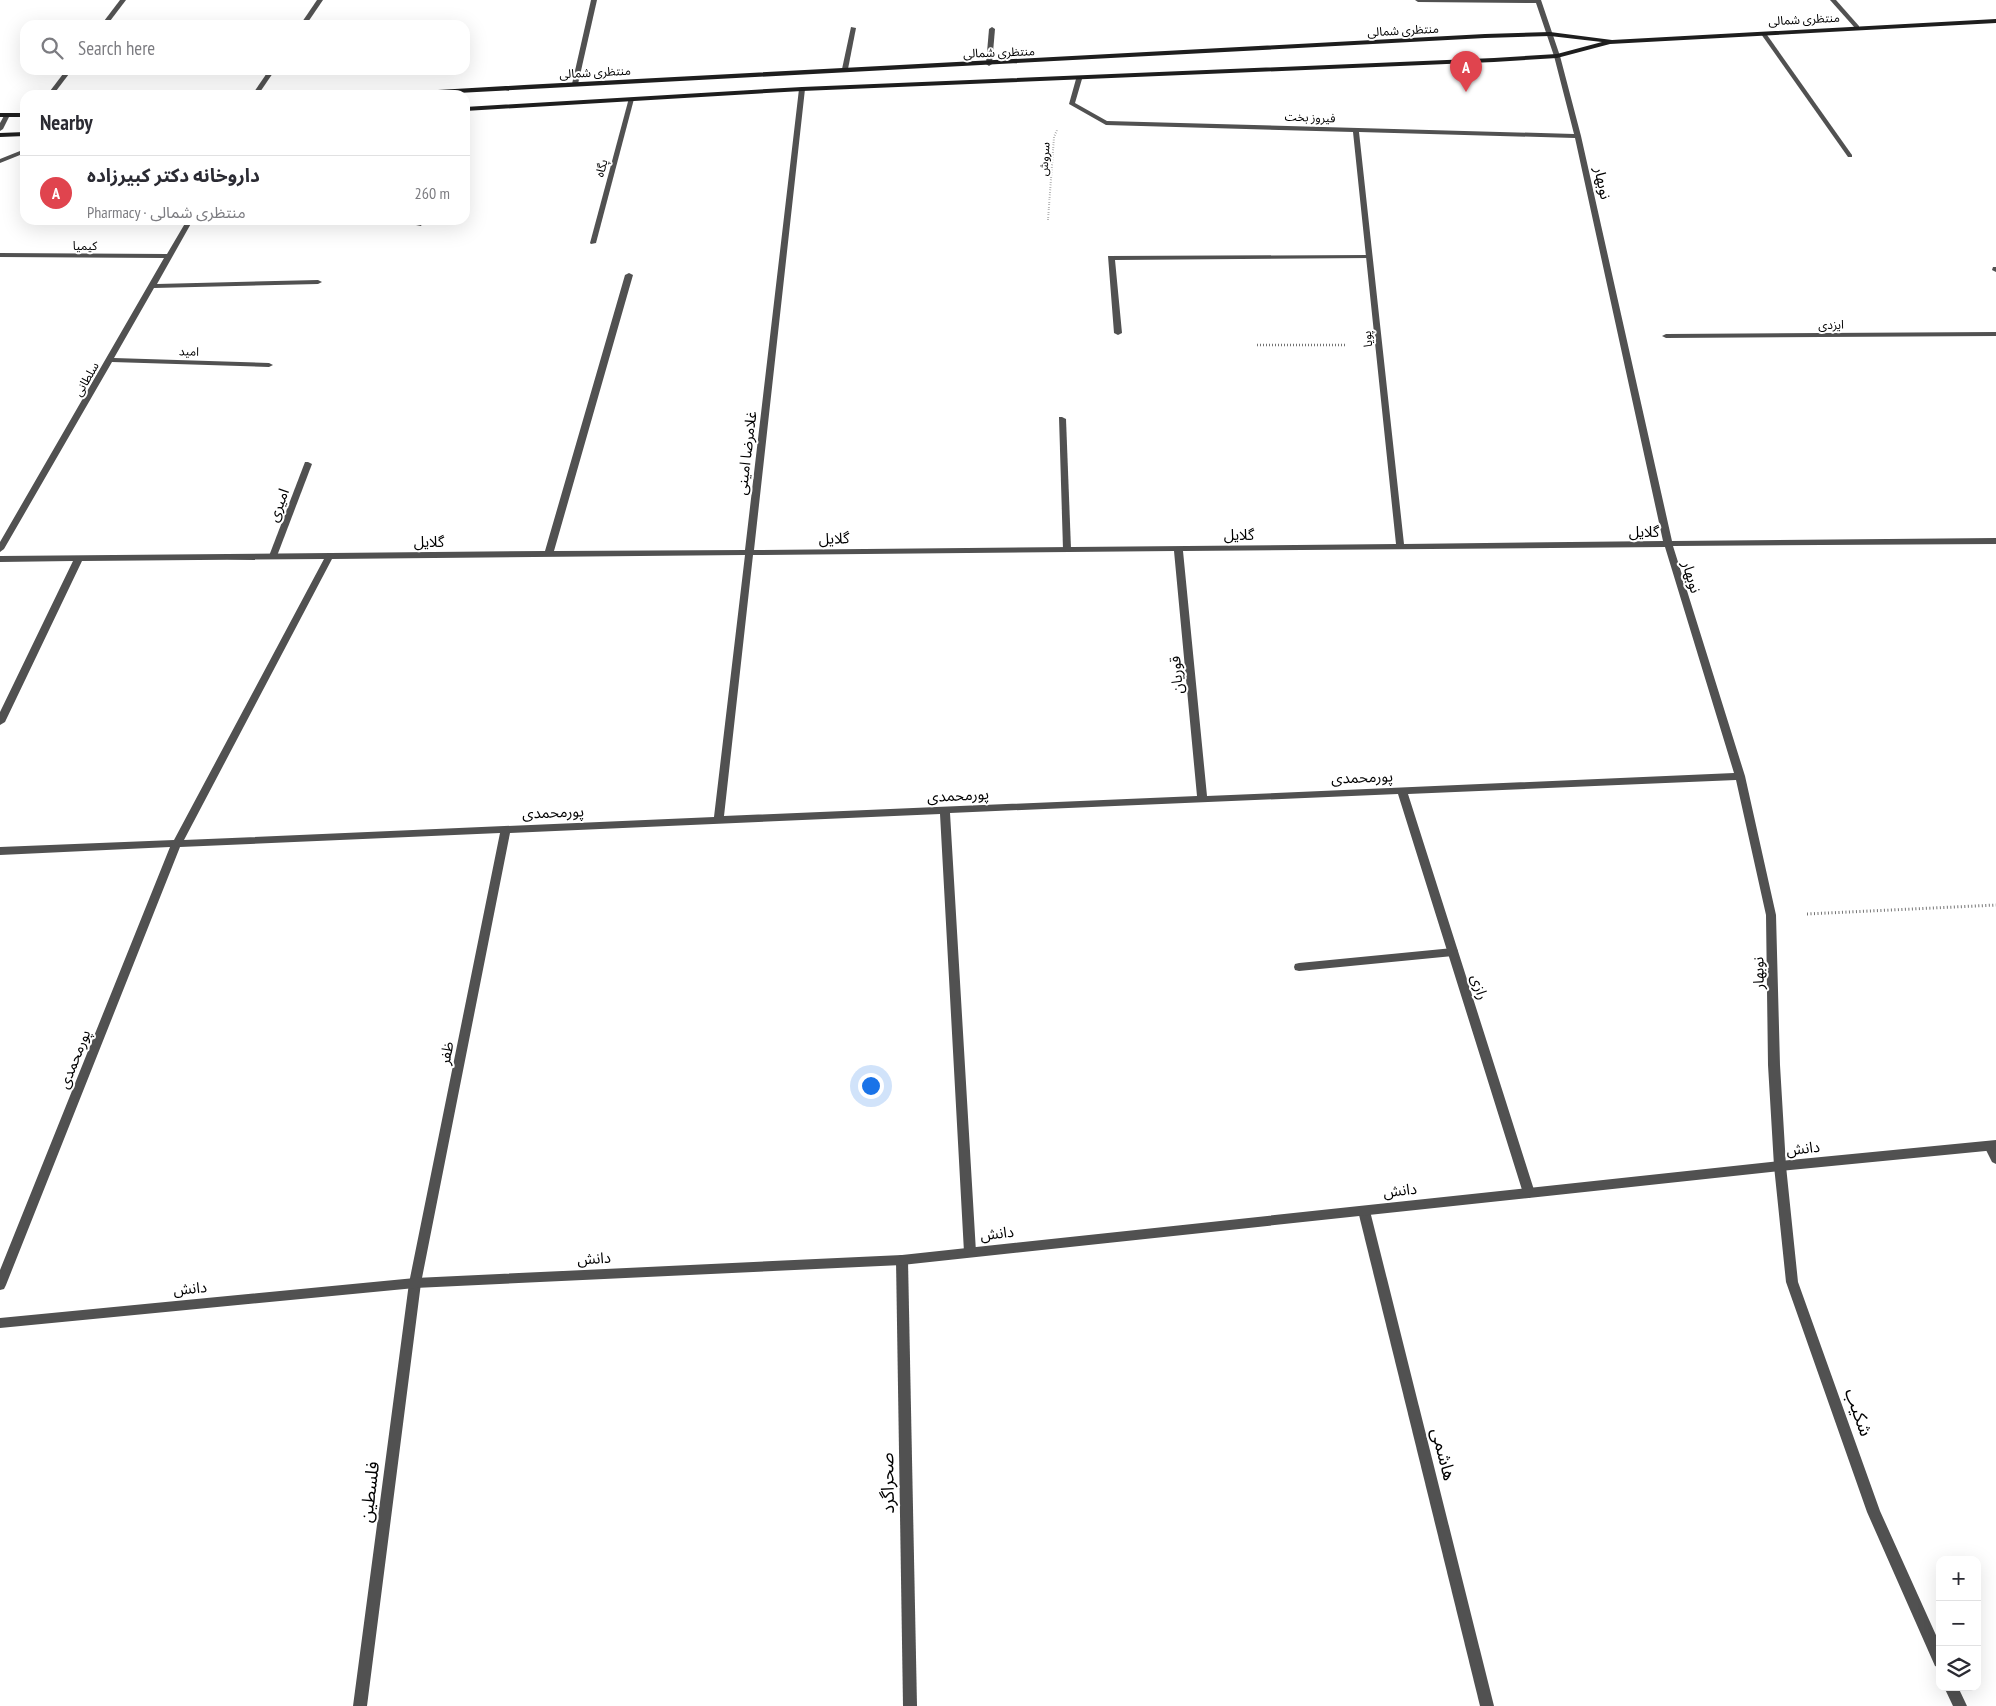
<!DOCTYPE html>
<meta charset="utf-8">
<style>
:root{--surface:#fff;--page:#f2f2f3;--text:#2b2b33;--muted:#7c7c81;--line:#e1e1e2;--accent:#7c3aed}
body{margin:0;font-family:"PT Sans Narrow","Noto Sans Arabic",sans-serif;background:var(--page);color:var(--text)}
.controls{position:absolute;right:15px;bottom:15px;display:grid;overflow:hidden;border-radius:10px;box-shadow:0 5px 20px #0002}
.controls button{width:45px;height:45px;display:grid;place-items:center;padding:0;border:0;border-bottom:1px solid var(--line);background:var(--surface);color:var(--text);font:25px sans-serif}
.you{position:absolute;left:870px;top:1085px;width:18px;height:18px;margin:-12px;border:4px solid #fff;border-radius:50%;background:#1a73e8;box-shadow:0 0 0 8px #1a73e833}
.badge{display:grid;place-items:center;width:32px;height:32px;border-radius:50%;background:var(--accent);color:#fff;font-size:16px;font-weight:700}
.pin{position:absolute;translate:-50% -41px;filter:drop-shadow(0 1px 2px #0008)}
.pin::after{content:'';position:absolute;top:26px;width:18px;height:15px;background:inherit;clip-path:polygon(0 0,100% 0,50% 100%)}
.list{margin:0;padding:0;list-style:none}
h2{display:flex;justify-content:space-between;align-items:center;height:65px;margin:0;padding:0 20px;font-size:21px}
h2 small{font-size:16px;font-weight:400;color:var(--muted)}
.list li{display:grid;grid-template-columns:32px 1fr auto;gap:15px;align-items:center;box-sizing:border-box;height:70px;padding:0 20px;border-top:1px solid var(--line)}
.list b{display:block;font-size:19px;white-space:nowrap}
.list p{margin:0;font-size:16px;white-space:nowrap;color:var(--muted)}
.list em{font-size:16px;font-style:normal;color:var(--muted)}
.icon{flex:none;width:28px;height:28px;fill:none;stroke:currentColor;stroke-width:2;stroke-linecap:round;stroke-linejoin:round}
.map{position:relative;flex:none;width:1996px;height:1706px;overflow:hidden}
.search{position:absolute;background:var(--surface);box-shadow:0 5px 20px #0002;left:20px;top:20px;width:450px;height:55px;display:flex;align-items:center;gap:12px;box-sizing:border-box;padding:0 18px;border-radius:15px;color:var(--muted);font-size:19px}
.panel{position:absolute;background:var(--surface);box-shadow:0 5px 20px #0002;left:20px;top:90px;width:450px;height:135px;border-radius:15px}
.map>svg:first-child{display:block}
</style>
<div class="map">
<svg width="1996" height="1706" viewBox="0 0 1996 1706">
<rect width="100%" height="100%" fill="#fff"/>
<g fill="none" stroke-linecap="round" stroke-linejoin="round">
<!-- path-far2 -->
<path stroke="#737373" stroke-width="2" stroke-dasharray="0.5 2" stroke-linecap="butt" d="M 1048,220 L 1054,137 L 1057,130"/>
<!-- path-far1 -->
<path stroke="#737373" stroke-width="2.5" stroke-dasharray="1 2" stroke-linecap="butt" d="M 1257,345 L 1346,345"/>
<!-- path -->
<path stroke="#737373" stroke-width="3" stroke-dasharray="1 2.5" stroke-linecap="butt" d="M 1807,914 L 1996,905"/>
<!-- service -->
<g fill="#515151" fill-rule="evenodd">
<path d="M 851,27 L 856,28 L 848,69 L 845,71 L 842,69 Z"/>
<path d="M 992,27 L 995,29 L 992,64 L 989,66 L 986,64 L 989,29 Z"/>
<path d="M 1761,32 L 1765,32 L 1852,155 L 1852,157 L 1848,157 L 1761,34 Z"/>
<path d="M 1369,255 L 1371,256 L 1371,258 L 1115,260 L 1122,333 L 1118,335 L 1114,333 L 1108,256 Z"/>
<path d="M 1059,417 L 1062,417 L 1066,419 L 1071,549 L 1067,552 L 1063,549 Z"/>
<path d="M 305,462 L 308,462 L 312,464 L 277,556 L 273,559 L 270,558 L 269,556 Z"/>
<path d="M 1453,948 L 1457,949 L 1458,952 L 1457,955 L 1453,956 L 1299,971 L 1295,970 L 1294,967 L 1295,964 L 1299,963 Z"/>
<path d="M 1990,1141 L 1994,1143 L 1996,1147 L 1996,1164 L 1992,1162 L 1984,1146 L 1986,1143 Z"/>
</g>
<!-- minor -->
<g fill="#515151" fill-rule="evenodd">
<path d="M 120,0 L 126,0 L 107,25 L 101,25 Z"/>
<path d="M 317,0 L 323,0 L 306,25 L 300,25 Z"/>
<path d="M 591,0 L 597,0 L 578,84 L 575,86 L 572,84 Z"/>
<path d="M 1415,0 L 1541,0 L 1560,56 L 1581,136 L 1672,541 L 1996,538 L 1996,544 L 1673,546 L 1745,776 L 1776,915 L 1780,1065 L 1786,1166 L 1798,1282 L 1880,1511 L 1940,1644 L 1940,1668 L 1935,1666 L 1867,1512 L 1786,1282 L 1774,1166 L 1768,1065 L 1766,915 L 1736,780 L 1408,794 L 1535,1193 L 1533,1196 L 1529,1198 L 1525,1196 L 1523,1193 L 1398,794 L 950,813 L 976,1252 L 974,1256 L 970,1257 L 966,1256 L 964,1252 L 940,814 L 510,833 L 421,1283 L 367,1706 L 353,1706 L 409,1283 L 500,833 L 180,847 L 6,1285 L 4,1289 L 0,1290 L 0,1270 L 170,847 L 0,855 L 0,847 L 174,840 L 324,559 L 82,561 L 5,722 L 0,725 L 0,712 L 73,561 L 0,562 L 0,556 L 545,551 L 625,275 L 629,273 L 633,275 L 554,551 L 745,550 L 799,89 L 802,87 L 805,89 L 754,550 L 1396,544 L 1353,132 L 1106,125 L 1069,104 L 1076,79 L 1079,77 L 1082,79 L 1075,103 L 1107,121 L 1574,134 L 1554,56 L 1536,3 L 1418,2 ZM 1359,132 L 1575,138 L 1663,541 L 1404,544 ZM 1665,547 L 1734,773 L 1207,796 L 1183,551 ZM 1174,551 L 1197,796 L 724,816 L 753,555 ZM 745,555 L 714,817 L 184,840 L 332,559 Z"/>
<path d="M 1830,0 L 1836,0 L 1859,26 L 1859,28 L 1855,28 Z"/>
<path d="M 66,70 L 72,70 L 53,95 L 47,95 Z"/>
<path d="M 269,70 L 275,70 L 258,95 L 252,95 Z"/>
<path d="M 629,98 L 634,99 L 596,243 L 591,244 L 590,243 Z"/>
<path d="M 187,220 L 193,220 L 157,284 L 318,280 L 322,282 L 318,284 L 154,288 L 114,358 L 269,363 L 273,365 L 269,367 L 112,362 L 4,549 L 0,552 L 0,542 L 164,258 L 0,257 L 0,253 L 167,254 Z"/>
<path d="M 418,220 L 424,220 L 421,226 L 416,225 Z"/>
<path d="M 1993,267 L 1996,267 L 1996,272 L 1992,270 Z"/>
<path d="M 1996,332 L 1996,336 L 1666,338 L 1662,336 L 1666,334 Z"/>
<path d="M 1364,1206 L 1368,1207 L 1370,1211 L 1494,1706 L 1480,1706 L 1358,1211 L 1360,1207 Z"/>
<path d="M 902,1255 L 906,1256 L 908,1260 L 917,1706 L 903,1706 L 896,1260 L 898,1256 Z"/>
<path d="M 1944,1687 L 1958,1687 L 1967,1706 L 1953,1706 Z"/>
</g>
<!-- tertiary -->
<g fill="#515151" fill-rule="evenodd">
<path d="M 7,113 L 10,115 L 3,129 L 0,131 L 0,123 L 5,114 Z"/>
<path d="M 25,149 L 25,153 L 0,163 L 0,159 Z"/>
<path d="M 1996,1140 L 1996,1150 L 1780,1171 L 902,1265 L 415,1288 L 0,1328 L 0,1318 L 415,1278 L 902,1255 L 1780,1161 Z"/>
</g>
<!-- secondary -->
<g fill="#1e1e1e" fill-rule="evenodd">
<path d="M 1996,19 L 1996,23 L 1610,44 L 1557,58 L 1494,62 L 802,91 L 465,111 L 465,107 L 802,87 L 1494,58 L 1557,54 L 1602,42 L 1550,36 L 1485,38 L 420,95 L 384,95 L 387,93 L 524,85 L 1485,34 L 1550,32 L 1612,40 Z"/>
<rect x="0" y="113" width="25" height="4"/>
<path d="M 25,132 L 25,136 L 0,137 L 0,133 Z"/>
</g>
</g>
<g text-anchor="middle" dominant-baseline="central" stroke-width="4" stroke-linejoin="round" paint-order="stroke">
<!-- far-street labels -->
<g font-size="12" fill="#000" stroke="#fff">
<text transform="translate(1804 19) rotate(-3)">منتظری شمالی</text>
<text transform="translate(1403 30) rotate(-3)">منتظری شمالی</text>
<text transform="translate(999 52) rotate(-2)">منتظری شمالی</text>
<text transform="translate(595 72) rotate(-3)">منتظری شمالی</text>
<text transform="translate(1310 117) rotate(2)">فیروز بخت</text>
<text transform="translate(1044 159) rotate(-86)">سروش</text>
<text transform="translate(601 168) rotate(-75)">پگاه</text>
<text x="85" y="245">کیمیا</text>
<text x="1831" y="324">ایزدی</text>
<text transform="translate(1367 339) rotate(-96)">پویا</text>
<text transform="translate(189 351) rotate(2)">امید</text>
<text transform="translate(86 379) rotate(-60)">سلطانی</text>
</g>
<!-- street labels -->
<g font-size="15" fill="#000" stroke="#fff">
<text transform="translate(1603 183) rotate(78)">نوبهار</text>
<text transform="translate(746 453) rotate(-83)">غلامرضا امینی</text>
<text transform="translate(278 505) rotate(-69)">امیری</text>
<text x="1644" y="531">گلایل</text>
<text x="1239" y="534">گلایل</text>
<text transform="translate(834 538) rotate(-1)">گلایل</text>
<text x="429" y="541">گلایل</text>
<text transform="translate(1692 577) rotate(73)">نوبهار</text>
<text transform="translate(1176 675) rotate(-95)">قوریان</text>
<text transform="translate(1362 777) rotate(-2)">پورمحمدی</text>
<text transform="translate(958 795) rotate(-3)">پورمحمدی</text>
<text transform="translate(553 812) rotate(-2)">پورمحمدی</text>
<text transform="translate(1758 973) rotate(-91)">نوبهار</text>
<text transform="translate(1480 987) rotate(73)">رازی</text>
<text transform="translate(446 1053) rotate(-79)">ظفر</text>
<text transform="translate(74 1059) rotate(-68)">پورمحمدی</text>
<text transform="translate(1803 1148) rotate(-6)">دانش</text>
<text transform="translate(1400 1190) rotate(-6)">دانش</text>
<text transform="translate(997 1233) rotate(-6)">دانش</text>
<text transform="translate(594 1258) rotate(-3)">دانش</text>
<text transform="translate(190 1288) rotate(-5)">دانش</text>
</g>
<!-- near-street labels -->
<g font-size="18" fill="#000" stroke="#fff">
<text transform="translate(1859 1412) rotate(70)">شکیب</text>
<text transform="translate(1444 1454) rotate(76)">هاشمی</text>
<text transform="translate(887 1483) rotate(-91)">صحراگرد</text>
<text transform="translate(369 1492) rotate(-83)">فلسطین</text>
</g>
</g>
</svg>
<div class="controls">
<button>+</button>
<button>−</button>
<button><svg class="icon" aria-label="layers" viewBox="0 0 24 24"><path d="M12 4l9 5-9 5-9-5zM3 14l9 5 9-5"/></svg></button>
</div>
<div class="you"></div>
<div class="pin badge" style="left:1466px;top:92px;background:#e0444e">A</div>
<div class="search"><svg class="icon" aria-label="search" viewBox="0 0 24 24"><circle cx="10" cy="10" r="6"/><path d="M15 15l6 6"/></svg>Search here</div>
<section class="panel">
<h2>Nearby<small></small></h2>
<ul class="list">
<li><span class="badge" style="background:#e0444e">A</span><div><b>داروخانه دکتر کبیرزاده</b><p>Pharmacy · منتظری شمالی</p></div><em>260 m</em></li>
</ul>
</section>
</div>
